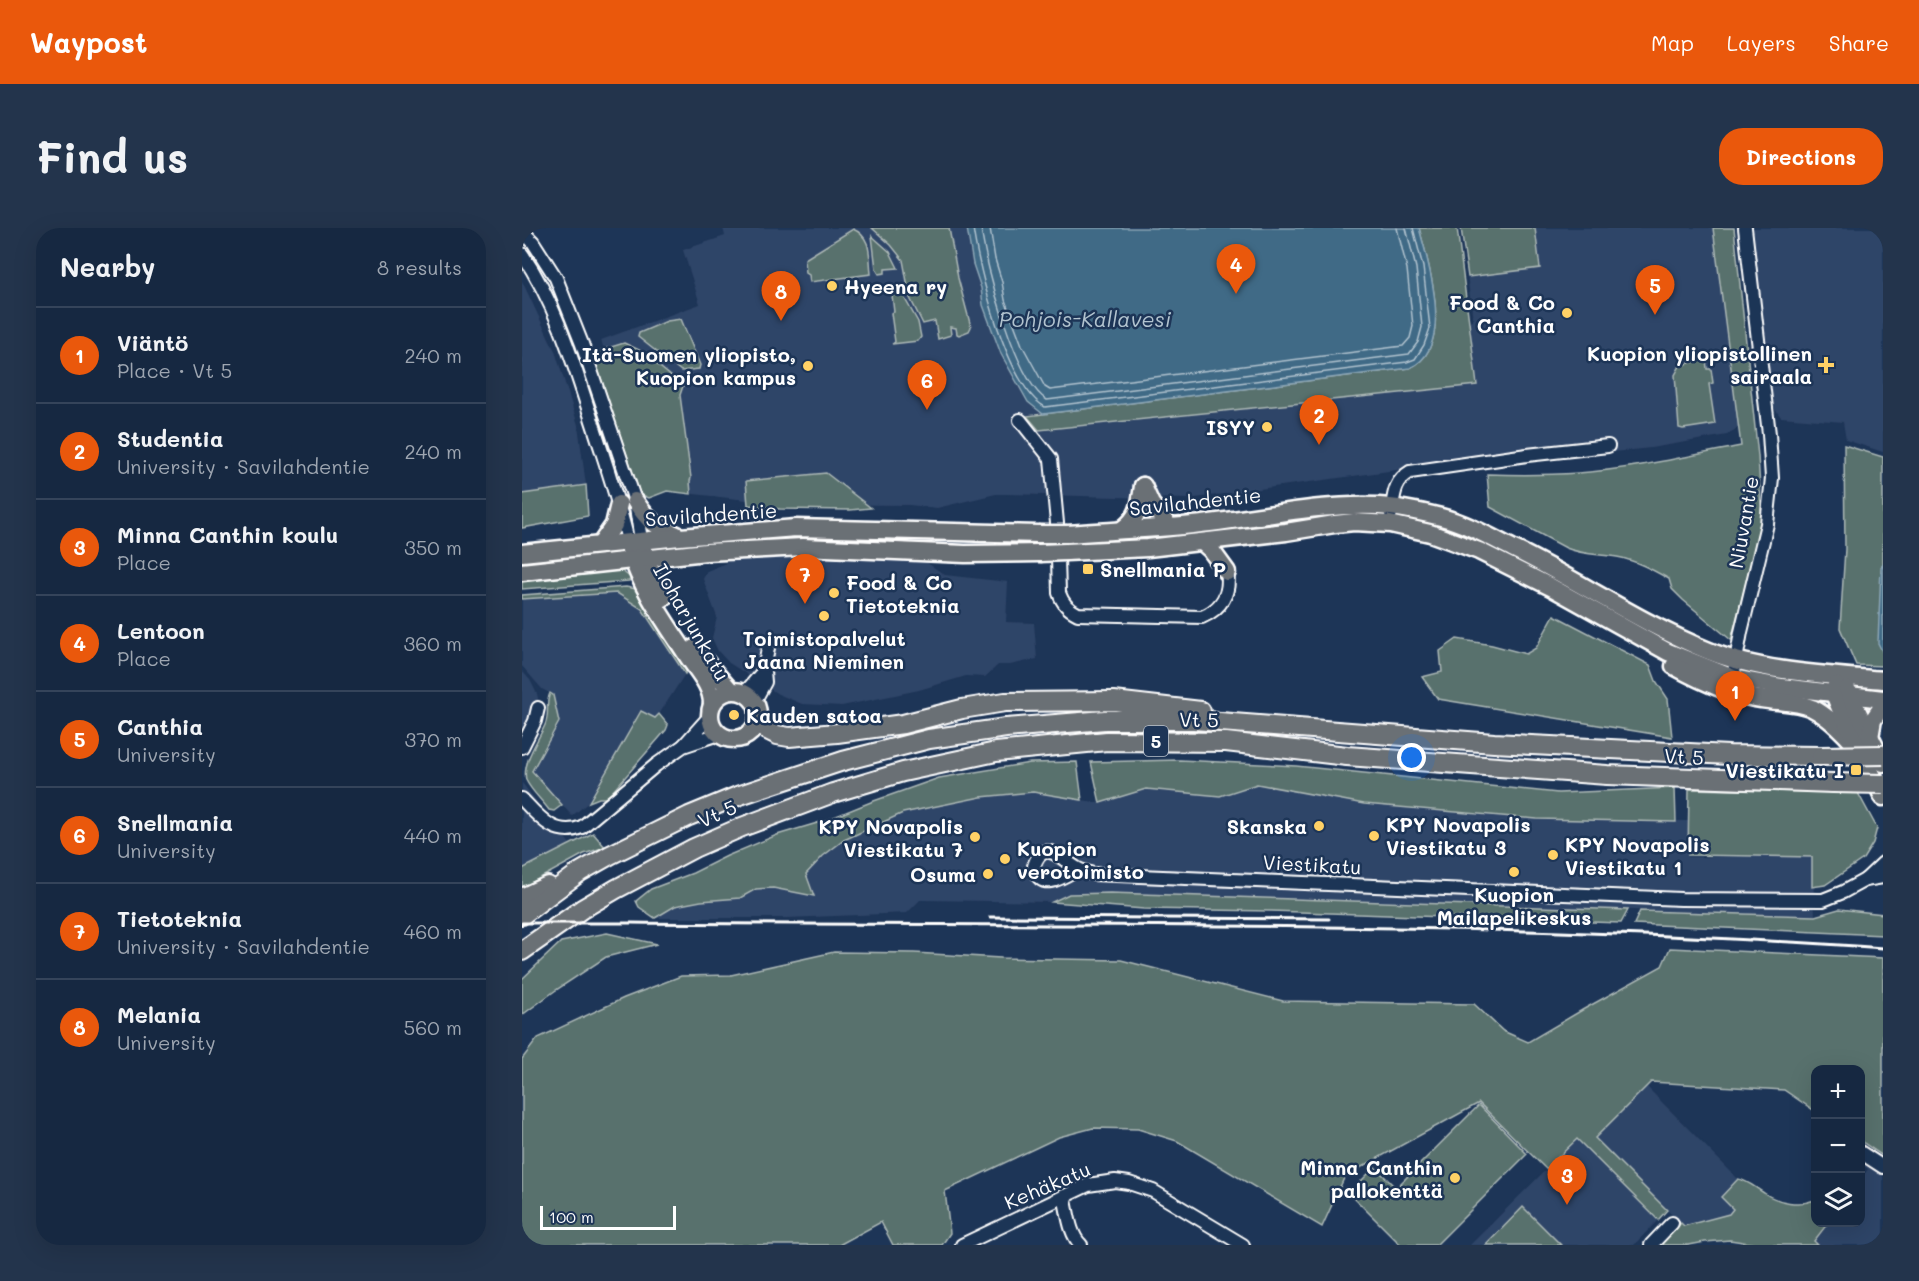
<!DOCTYPE html>
<meta charset="utf-8">
<style>
:root{--surface:#162841;--page:#23344c;--text:#f1f3f6;--muted:#9ea6b1;--line:#35445a;--accent:#ea580c}
body{margin:0;font-family:Mali,sans-serif;background:var(--page);color:var(--text)}
.controls{position:absolute;right:18px;bottom:18px;display:grid;overflow:hidden;border-radius:12px;box-shadow:0 6px 24px #0002}
.controls button{width:54px;height:54px;display:grid;place-items:center;padding:0;border:0;border-bottom:2px solid var(--line);background:var(--surface);color:var(--text);font:30px sans-serif}
.scale{position:absolute;left:18px;bottom:15px;width:136px;box-sizing:border-box;padding-left:6px;border:3px solid #fff;border-top:0;font-size:16px;line-height:21px;white-space:nowrap;color:#fff;-webkit-text-stroke:4px #1d3557;paint-order:stroke}
.you{position:absolute;left:890px;top:530px;width:21px;height:21px;margin:-15px;border:4px solid #fff;border-radius:50%;background:#1a73e8;box-shadow:0 0 0 9px #1a73e833}
.badge{display:grid;place-items:center;width:39px;height:39px;border-radius:50%;background:var(--accent);color:#fff;font-size:20px;font-weight:700}
.pin{position:absolute;translate:-50% -50px;filter:drop-shadow(0 2px 3px #0008)}
.pin::after{content:'';position:absolute;top:32px;width:21px;height:18px;background:inherit;clip-path:polygon(0 0,100% 0,50% 100%)}
.list{margin:0;padding:0;list-style:none}
h2{display:flex;justify-content:space-between;align-items:center;height:78px;margin:0;padding:0 24px;font-size:26px}
h2 small{font-size:20px;font-weight:400;color:var(--muted)}
.list li{display:grid;grid-template-columns:39px 1fr auto;gap:18px;align-items:center;box-sizing:border-box;height:96px;padding:0 24px;border-top:2px solid var(--line)}
.list b{display:block;font-size:22px;white-space:nowrap}
.list p{margin:0;font-size:20px;white-space:nowrap;color:var(--muted)}
.list em{font-size:20px;font-style:normal;color:var(--muted)}
.icon{flex:none;width:33px;height:33px;fill:none;stroke:currentColor;stroke-width:2;stroke-linecap:round;stroke-linejoin:round}
.map{position:relative;flex:none;width:1361px;height:1017px;overflow:hidden;border-radius:24px}
header{display:flex;align-items:center;gap:36px;box-sizing:border-box;height:84px;padding:0 30px;background:var(--accent);color:#fff}
header strong{font-size:28px}
nav{display:flex;gap:33px;margin-inline-start:auto;font-size:21px}
.intro{display:flex;align-items:center;justify-content:space-between;box-sizing:border-box;height:144px;padding:0 36px}
h1{margin:0;font-size:42px}
.button{padding:15px 27px;border-radius:24px;background:var(--accent);color:#fff;font-size:21px;font-weight:700}
main{display:flex;gap:36px;padding:0 36px}
aside{flex:1;background:var(--surface);border-radius:24px;box-shadow:0 6px 24px #0002}
.map>svg:first-child{display:block}
</style>
<header>
<strong>Waypost</strong>
<nav><a>Map</a><a>Layers</a><a>Share</a></nav>
</header>
<div class="intro"><h1>Find us</h1><a class="button">Directions</a></div>
<main>
<aside>
<h2>Nearby<small>8 results</small></h2>
<ul class="list">
<li><span class="badge">1</span><div><b>Viäntö</b><p>Place · Vt 5</p></div><em>240 m</em></li>
<li><span class="badge">2</span><div><b>Studentia</b><p>University · Savilahdentie</p></div><em>240 m</em></li>
<li><span class="badge">3</span><div><b>Minna Canthin koulu</b><p>Place</p></div><em>350 m</em></li>
<li><span class="badge">4</span><div><b>Lentoon</b><p>Place</p></div><em>360 m</em></li>
<li><span class="badge">5</span><div><b>Canthia</b><p>University</p></div><em>370 m</em></li>
<li><span class="badge">6</span><div><b>Snellmania</b><p>University</p></div><em>440 m</em></li>
<li><span class="badge">7</span><div><b>Tietoteknia</b><p>University · Savilahdentie</p></div><em>460 m</em></li>
<li><span class="badge">8</span><div><b>Melania</b><p>University</p></div><em>560 m</em></li>
</ul>
</aside>
<div class="map">
<svg width="1361" height="1017" viewBox="0 0 1361 1017">
<rect width="100%" height="100%" fill="#1d3557"/>
<filter id="ink" filterUnits="userSpaceOnUse"><feTurbulence type="fractalNoise" baseFrequency=".0167" numOctaves="2"/><feDisplacementMap in="SourceGraphic" scale="12" xChannelSelector="R" yChannelSelector="G"/><feConvolveMatrix kernelMatrix="1 2 1 2 8 2 1 2 1" color-interpolation-filters="sRGB"/></filter>
<g filter="url(#ink)">
<!-- built -->
<g fill="#2f4467">
<path d="M 201,0 L 445,0 L 451,36 L 459,60 L 461,77 L 479,126 L 506,174 L 914,101 L 951,92 L 939,0 L 1194,0 L 1221,196 L 1205,207 L 1129,220 L 970,237 L 968,229 L 666,271 L 484,266 L 474,266 L 415,280 L 387,277 L 260,276 L 145,263 L 127,270 L 79,112 L 178,76 L 161,22 L 203,8 Z"/>
<path d="M 1230,0 L 1361,0 L 1361,224 L 1324,212 L 1321,194 L 1259,189 L 1252,180 Z"/>
<path d="M 0,53 L 33,123 L 56,197 L 64,257 L 66,288 L 0,300 Z"/>
<path d="M 259,326 L 404,334 L 423,347 L 486,354 L 484,394 L 512,395 L 515,431 L 488,437 L 476,437 L 463,449 L 444,448 L 397,462 L 320,478 L 280,476 L 256,466 L 207,435 L 196,423 L 190,410 L 195,389 L 181,351 L 185,343 L 218,329 Z"/>
<path d="M 95,365 L 120,381 L 163,446 L 134,491 L 118,483 L 67,574 L 50,588 L 10,543 L 37,494 L 31,467 L 20,461 L 0,438 L 0,371 Z"/>
<path d="M 0,443 L 8,452 L 15,466 L 19,482 L 16,494 L 0,529 Z"/>
<path d="M 0,555 L 48,616 L 0,641 Z"/>
<path d="M 735,556 L 842,576 L 1015,591 L 1166,593 L 1166,629 L 1290,629 L 1293,688 L 588,665 L 547,666 L 530,674 L 398,672 L 385,685 L 265,690 L 133,690 L 153,678 L 179,673 L 218,670 L 234,661 L 251,660 L 291,667 L 283,646 L 301,628 L 322,612 L 381,585 L 459,569 L 511,564 L 578,575 L 624,561 L 698,568 Z"/>
<path d="M 1124,858 L 1216,951 L 1199,968 L 1211,981 L 1207,986 L 1161,998 L 1073,910 Z"/>
<path d="M 1055,911 L 1136,992 L 1112,1017 L 948,1017 Z"/>
<path d="M 1352,922 L 1361,928 L 1361,1017 L 1296,1017 L 1292,1013 L 1306,995 L 1338,994 L 1339,951 L 1346,941 L 1341,937 Z"/>
</g>
<!-- green -->
<g fill="#59716d" stroke="#acb8b6" stroke-width="1.5">
<path d="M 350,0 L 427,0 L 436,50 L 449,99 L 447,103 L 437,107 L 435,106 L 434,100 L 428,99 L 429,107 L 416,111 L 413,93 L 401,96 L 388,70 L 381,32 L 369,17 Z"/>
<path d="M 897,0 L 935,0 L 955,157 L 517,202 L 505,188 L 888,140 C 933,120 907,36 897,0 Z"/>
<path d="M 939,0 L 1013,0 L 1018,40 L 946,49 Z"/>
<path d="M 1191,0 L 1212,0 L 1236,228 L 1240,293 L 1209,412 L 1161,372 L 1150,361 L 1147,351 C 1131,342 1113,332 1095,329 C 1077,326 1061,327 1044,320 L 968,279 L 965,246 C 995,247 1026,247 1056,245 C 1111,241 1166,228 1219,218 Z"/>
<path d="M 331,1 C 350,9 347,28 349,46 L 288,54 L 287,47 L 284,45 L 283,31 Z"/>
<path d="M 350,8 L 368,24 L 376,40 L 363,41 L 363,45 L 357,46 L 354,41 Z"/>
<path d="M 379,58 L 383,71 L 396,94 L 399,109 L 396,113 L 370,116 L 373,114 L 369,85 L 372,84 L 369,59 Z"/>
<path d="M 159,91 L 178,137 L 177,141 L 159,143 L 116,109 L 117,105 L 145,93 Z"/>
<path d="M 102,115 L 117,122 L 161,158 L 158,167 L 169,250 L 168,253 L 169,266 L 145,263 L 127,270 L 118,266 L 75,138 L 79,122 Z"/>
<path d="M 1184,130 L 1185,141 L 1189,141 L 1191,155 L 1187,156 L 1193,196 L 1161,201 L 1157,200 L 1153,147 L 1158,138 Z"/>
<path d="M 1322,217 L 1361,229 L 1361,438 L 1334,437 L 1318,400 L 1323,321 Z"/>
<path d="M 304,245 L 349,280 L 328,282 L 258,281 L 226,277 L 224,253 Z"/>
<path d="M 64,257 L 66,288 L 0,300 L 0,266 Z"/>
<path d="M 89,341 L 100,343 L 109,350 L 107,353 L 0,361 L 0,353 Z"/>
<path d="M 104,359 L 114,361 L 121,367 L 167,438 L 163,446 L 120,381 L 95,365 L 0,371 L 0,367 Z"/>
<path d="M 1032,387 L 1128,437 L 1134,453 L 1146,471 L 1150,509 L 916,471 L 900,449 L 920,444 L 918,423 L 935,411 L 970,417 L 1004,426 L 1014,420 Z"/>
<path d="M 28,465 L 31,467 L 37,494 L 10,543 L 40,577 L 32,583 L 27,582 C 20,572 9,563 4,552 C 0,534 16,513 23,497 C 28,486 23,476 28,465 Z"/>
<path d="M 119,483 L 133,490 L 137,486 L 146,497 L 144,502 L 85,570 L 77,570 L 67,574 Z"/>
<path d="M 658,532 L 774,538 L 1036,565 L 1153,560 L 1154,594 L 1015,591 L 842,576 L 735,556 L 698,568 L 624,561 L 578,575 L 569,534 Z"/>
<path d="M 555,534 L 560,572 L 511,564 L 459,569 L 381,585 L 322,612 L 301,628 L 284,646 L 292,668 L 251,660 L 234,661 L 218,670 L 179,673 L 153,678 L 133,690 L 117,679 L 114,673 L 129,661 L 171,645 L 205,628 L 255,607 L 302,593 L 349,574 L 417,550 L 508,535 Z"/>
<path d="M 1167,561 L 1336,565 L 1355,600 L 1351,615 L 1341,631 L 1303,657 L 1290,659 L 1290,629 L 1166,627 Z"/>
<path d="M 71,605 L 83,619 L 62,626 L 0,660 L 0,641 Z"/>
<path d="M 588,665 L 1106,682 L 1099,695 L 749,683 L 622,681 L 530,674 L 547,666 Z"/>
<path d="M 1317,681 L 1361,686 L 1361,707 L 1112,696 L 1118,683 L 1293,688 Z"/>
<path d="M 85,705 L 135,716 L 84,729 L 34,762 L 0,787 L 0,751 L 39,714 Z"/>
<path d="M 1148,720 L 1361,730 L 1361,928 L 1339,913 L 1338,842 L 1294,842 L 1293,883 L 1262,862 L 1129,854 L 1073,910 L 1145,982 L 1136,992 L 1055,911 L 1024,941 L 957,875 L 823,948 L 800,999 L 655,913 L 616,901 L 571,900 L 537,909 L 423,963 L 428,1005 L 420,1017 L 371,1017 L 359,994 L 317,1017 L 0,1017 L 0,831 L 16,810 L 102,770 L 159,748 L 209,747 L 312,724 L 392,725 L 479,730 L 599,732 L 761,773 L 952,776 L 981,803 L 1006,814 L 1062,781 L 1140,738 Z"/>
<path d="M 957,877 L 1005,926 L 914,1017 L 879,1017 L 827,965 L 853,939 L 874,960 Z"/>
<path d="M 1216,951 C 1227,953 1233,960 1242,965 C 1257,975 1277,978 1293,972 L 1294,994 L 1306,995 L 1292,1013 L 1296,1017 L 1240,1017 L 1208,1012 L 1183,1014 L 1167,1017 L 1137,1017 L 1159,995 L 1162,998 L 1207,986 L 1211,981 L 1199,969 Z"/>
<path d="M 1001,979 L 1039,1017 L 964,1017 Z"/>
</g>
<!-- water -->
<g fill="#3f6a86" stroke="#8ca6b6" stroke-width="1.5">
<path d="M 445,0 L 897,0 C 907,36 933,120 888,140 L 521,186 L 506,174 L 479,126 L 461,77 L 459,60 L 451,36 Z"/>
<path d="M 1361,335 L 1361,425 L 1356,415 L 1359,340 Z"/>
</g>
<g fill="none" stroke-linecap="round" stroke-linejoin="round">
<!-- shore -->
<g stroke="#b2c3cf" stroke-width="1.5">
<path d="M 451,0 C 457,43 485,158 523,179 L 885,134 L 893,131 L 902,117 L 908,100 L 901,39 L 891,0"/>
<path d="M 459,0 C 464,38 493,153 525,172 L 887,126 L 896,114 L 900,99 L 894,40 L 884,0"/>
<path d="M 468,0 L 473,31 L 480,54 L 483,72 L 500,117 L 523,159 L 528,162 L 881,118 L 888,110 L 891,98 L 885,41 L 875,0"/>
</g>
<!-- minor casing -->
<g stroke="#fff" stroke-width="16">
<g id="minor">
<path d="M 0,3 L 11,14 L 34,50 L 60,116 L 113,273 L 119,312"/>
<path d="M 0,26 C 35,77 53,140 72,199 C 84,237 97,274 106,313"/>
<path d="M 498,192 L 529,231 L 535,295 L 537,365 C 541,376 546,381 556,386 L 680,389 C 699,381 709,365 705,344"/>
<path d="M 869,286 C 872,269 871,254 888,244 L 1005,227 L 1086,218"/>
<path d="M 1211,450 L 1219,404 L 1245,296 L 1250,250 L 1247,206 L 1223,0"/>
<path d="M 221,465 C 230,459 234,450 242,443"/>
<path d="M 232,474 L 243,454 L 242,443 L 246,420"/>
<path d="M 162,517 L 188,488"/>
<path d="M 0,519 L 13,493 L 16,480"/>
<path d="M 0,571 C 17,589 33,610 60,599 L 134,537 L 161,518 L 197,506"/>
<path d="M 555,641 C 540,650 517,665 512,638 C 521,610 539,630 553,639 C 558,643 565,644 571,646 L 1159,671 L 1301,672 L 1321,664 L 1343,652 L 1361,635"/>
<path d="M 1343,652 L 1361,649"/>
<path d="M 1338,924 L 1361,939"/>
<path d="M 542,968 C 546,983 547,1006 559,1017"/>
<path d="M 440,1017 L 566,957 L 593,953 L 607,955 L 631,963 L 721,1017"/>
<path d="M 1129,1017 L 1150,995"/>
</g>
</g>
<!-- major casing -->
<g stroke="#fff" stroke-width="21">
<g id="major">
<path d="M 621,258 L 629,276 L 647,298"/>
<path d="M 113,273 C 127,294 132,297 155,307"/>
<path d="M 601,301 C 617,289 618,278 621,258"/>
<path d="M 545,306 C 587,303 629,301 671,297 C 733,291 794,275 857,278 C 877,279 899,284 919,289 C 946,296 970,310 994,322 C 1059,354 1120,396 1187,423 C 1238,444 1306,447 1361,452"/>
<path d="M 680,314 L 689,322 L 705,344"/>
<path d="M 78,317 L 92,297 L 97,276"/>
<path d="M 122,322 L 131,350 L 141,370"/>
<path d="M 108,323 C 119,360 142,392 163,424 C 173,441 190,456 190,476"/>
<path d="M 544,324 L 626,320 L 764,304 L 813,296 L 832,294 L 868,296 L 908,305 L 957,323 L 1029,359 L 1146,424 L 1211,450 L 1260,459 L 1361,471"/>
<path d="M 0,325 L 158,309 L 274,300 L 517,306"/>
<path d="M 0,344 L 184,324 L 281,319 L 443,326 L 518,325"/>
<path d="M 172,420 L 209,463"/>
<path d="M 1152,438 C 1179,453 1209,467 1239,471 C 1256,474 1274,473 1290,480 C 1308,489 1323,505 1336,520"/>
<path d="M 1314,457 L 1312,466 L 1319,483 L 1361,569"/>
<path d="M 1325,461 L 1361,535"/>
<circle cx="212" cy="487" r="24"/>
<path d="M 1348,509 L 1351,492 L 1361,477"/>
</g>
</g>
<!-- highway casing -->
<g stroke="#fff" stroke-width="22">
<g id="highway">
<path d="M 236,492 L 245,502 L 255,507 L 267,509 L 315,505 L 381,496 L 440,481 L 483,474 L 592,473 L 679,483"/>
<path d="M 0,670 L 26,658"/>
<path d="M 0,687 L 58,644 L 88,627 L 167,588 L 218,567 L 321,533 L 407,511 L 484,500 L 583,492 L 672,492 L 972,515 L 1207,527 L 1299,528"/>
<path d="M 0,723 L 60,681 L 94,661 L 172,620 L 220,599 L 311,565 L 381,544 L 474,524 L 585,513 L 704,514 L 825,528 L 1085,547 L 1311,555"/>
</g>
</g>
<!-- minor -->
<use href="#minor" stroke="#1d3557" stroke-width="12"/>
<!-- major -->
<use href="#major" stroke="#6b6f75" stroke-width="16"/>
<!-- highway -->
<use href="#highway" stroke="#6b6f75" stroke-width="18"/>
<!-- rail -->
<g stroke="#fff" stroke-width="3">
<path d="M 468,689 L 807,691"/>
<path d="M 0,695 L 110,695 C 527,699 945,691 1361,720"/>
</g>
<!-- major-bridge casing -->
<g stroke="#fff" stroke-width="21" stroke-linecap="butt">
<g id="major-bridge">
<path d="M 517,306 L 545,306"/>
<path d="M 518,325 L 544,324"/>
</g>
</g>
<!-- highway-bridge casing -->
<g stroke="#fff" stroke-width="22" stroke-linecap="butt">
<g id="highway-bridge">
<path d="M 1299,528 L 1361,527"/>
<path d="M 1311,555 L 1361,556"/>
</g>
</g>
<!-- major-bridge -->
<use href="#major-bridge" stroke="#6b6f75" stroke-width="16"/>
<!-- highway-bridge -->
<use href="#highway-bridge" stroke="#6b6f75" stroke-width="18"/>
</g>
</g>
<!-- markers -->
<g fill="#ffd166" stroke="#1d3557" stroke-width="2">
<circle cx="310" cy="58" r="6"/>
<circle cx="1045" cy="85" r="6"/>
<path d="M1301 128h6v6h6v6h-6v6h-6v-6h-6v-6h6z"/>
<circle cx="286" cy="138" r="6"/>
<circle cx="745" cy="199" r="6"/>
<rect x="560" y="335" width="12" height="12" rx="3"/>
<circle cx="312" cy="365" r="6"/>
<circle cx="302" cy="388" r="6"/>
<circle cx="212" cy="487" r="6"/>
<rect x="1328" y="536" width="12" height="12" rx="3"/>
<circle cx="797" cy="598" r="6"/>
<circle cx="852" cy="608" r="6"/>
<circle cx="453" cy="609" r="6"/>
<circle cx="1031" cy="627" r="6"/>
<circle cx="483" cy="631" r="6"/>
<circle cx="992" cy="644" r="6"/>
<circle cx="466" cy="646" r="6"/>
<circle cx="933" cy="950" r="6"/>
</g>
<g text-anchor="middle" dominant-baseline="central" stroke-width="5" stroke-linejoin="round" paint-order="stroke">
<!-- shield labels -->
<rect fill="#1d3557" stroke="#bbc2cd" stroke-width="1.5" x="622" y="498" width="24" height="30" rx="4.5"/>
<g font-size="18" font-weight="bold" fill="#fff">
<text x="634" y="513">5</text>
</g>
<!-- poi labels -->
<g font-size="20" font-weight="bold" fill="#fff" stroke="#1d3557" text-anchor="end">
<text x="322" y="58" text-anchor="start">Hyeena ry</text>
<text x="1033" y="74">Food &amp; Co<tspan x="1033" dy="23">Canthia</tspan></text>
<text x="1290" y="125">Kuopion yliopistollinen<tspan x="1290" dy="23">sairaala</tspan></text>
<text x="274" y="126">Itä-Suomen yliopisto,<tspan x="274" dy="23">Kuopion kampus</tspan></text>
<text x="733" y="199">ISYY</text>
<text x="578" y="341" text-anchor="start">Snellmania P</text>
<text x="324" y="354" text-anchor="start">Food &amp; Co<tspan x="324" dy="23">Tietoteknia</tspan></text>
<text x="302" y="410" text-anchor="middle">Toimistopalvelut<tspan x="302" dy="23">Jaana Nieminen</tspan></text>
<text x="224" y="487" text-anchor="start">Kauden satoa</text>
<text x="1322" y="542">Viestikatu I</text>
<text x="864" y="596" text-anchor="start">KPY Novapolis<tspan x="864" dy="23">Viestikatu 3</tspan></text>
<text x="441" y="598">KPY Novapolis<tspan x="441" dy="23">Viestikatu 7</tspan></text>
<text x="785" y="598">Skanska</text>
<text x="1043" y="616" text-anchor="start">KPY Novapolis<tspan x="1043" dy="23">Viestikatu 1</tspan></text>
<text x="495" y="620" text-anchor="start">Kuopion<tspan x="495" dy="23">verotoimisto</tspan></text>
<text x="454" y="646">Osuma</text>
<text x="992" y="666" text-anchor="middle">Kuopion<tspan x="992" dy="23">Mailapelikeskus</tspan></text>
<text x="921" y="939">Minna Canthin<tspan x="921" dy="23">pallokenttä</tspan></text>
</g>
<!-- street labels -->
<g font-size="20" fill="#fff" stroke="#1d3557">
<text transform="translate(673 273) rotate(-6)">Savilahdentie</text>
<text transform="translate(189 286) rotate(-4)">Savilahdentie</text>
<text transform="translate(1221 294) rotate(-80)">Niuvantie</text>
<text transform="translate(170 394) rotate(60)">Iloharjunkatu</text>
<text transform="translate(677 491) rotate(1)">Vt 5</text>
<text transform="translate(1162 528) rotate(3)">Vt 5</text>
<text transform="translate(195 585) rotate(-24)">Vt 5</text>
<text transform="translate(790 636) rotate(3)">Viestikatu</text>
<text transform="translate(525 957) rotate(-23)">Kehäkatu</text>
</g>
<!-- water labels -->
<g font-size="21" font-style="italic" fill="#b2c3cf" stroke="#1d3557">
<text x="563" y="90">Pohjois-Kallavesi</text>
</g>
</g>
</svg>
<div class="controls">
<button>+</button>
<button>−</button>
<button><svg class="icon" aria-label="layers" viewBox="0 0 24 24"><path d="M12 4l9 5-9 5-9-5zM3 14l9 5 9-5"/></svg></button>
</div>
<div class="scale">100 m</div>
<div class="you"></div>
<div class="pin badge" style="left:1213px;top:493px">1</div>
<div class="pin badge" style="left:797px;top:217px">2</div>
<div class="pin badge" style="left:1045px;top:977px">3</div>
<div class="pin badge" style="left:714px;top:66px">4</div>
<div class="pin badge" style="left:1133px;top:87px">5</div>
<div class="pin badge" style="left:405px;top:182px">6</div>
<div class="pin badge" style="left:283px;top:376px">7</div>
<div class="pin badge" style="left:259px;top:93px">8</div>
</div>
</main>
